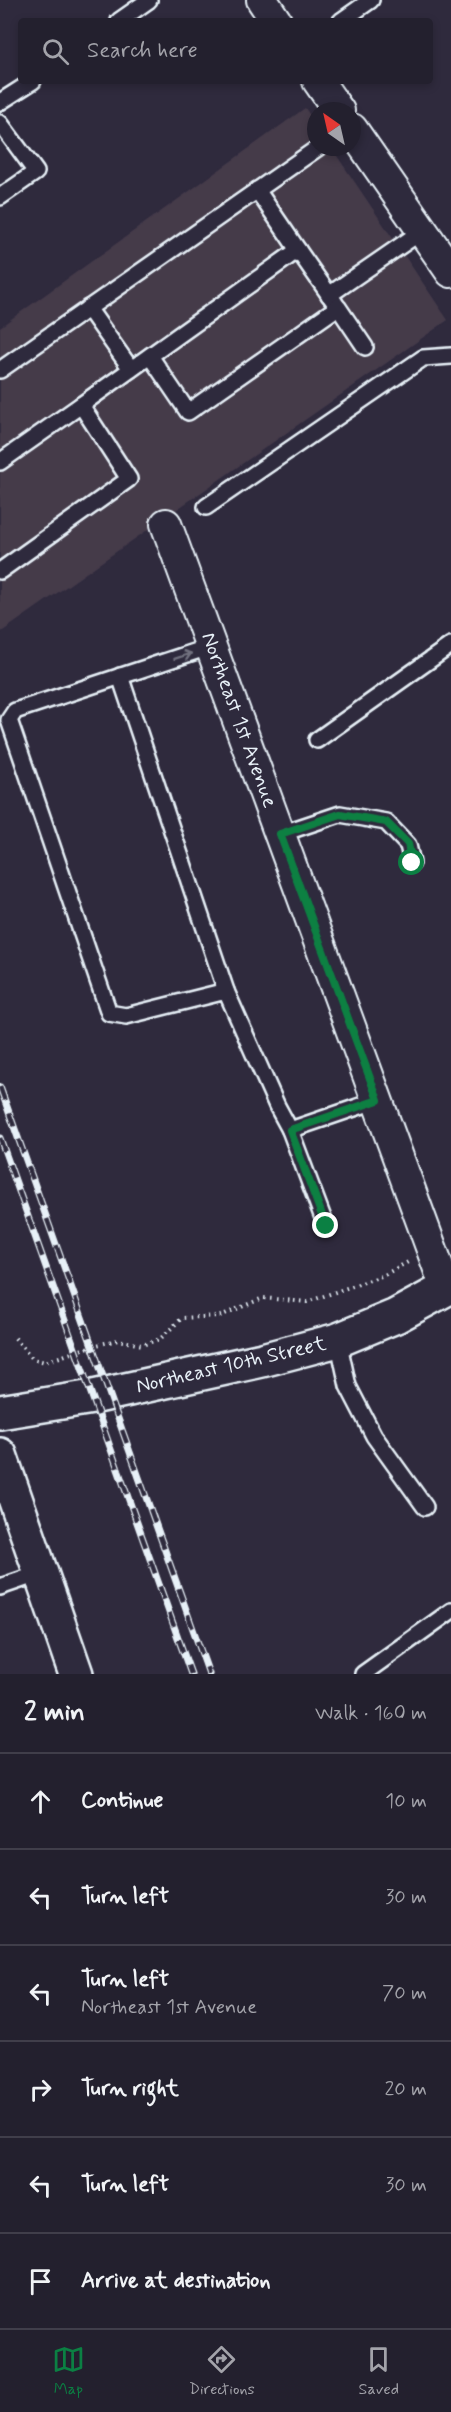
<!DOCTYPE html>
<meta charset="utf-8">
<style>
:root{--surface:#23202e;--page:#2f2d3a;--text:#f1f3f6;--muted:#a3a3aa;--line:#403e4a;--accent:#0b8043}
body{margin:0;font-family:Mynerve,sans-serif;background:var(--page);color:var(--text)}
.compass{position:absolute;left:307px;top:102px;width:54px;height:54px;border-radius:50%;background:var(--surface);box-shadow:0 3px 9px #0003;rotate:326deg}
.stop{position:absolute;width:18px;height:18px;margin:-14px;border:4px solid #0b8043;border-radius:50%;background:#fff}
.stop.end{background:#0b8043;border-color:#fff;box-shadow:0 2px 6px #0008}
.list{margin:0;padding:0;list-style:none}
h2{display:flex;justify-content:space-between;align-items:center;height:78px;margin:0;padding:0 24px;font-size:26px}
h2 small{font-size:20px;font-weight:400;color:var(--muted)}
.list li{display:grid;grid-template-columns:39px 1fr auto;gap:18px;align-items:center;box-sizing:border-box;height:96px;padding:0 24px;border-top:2px solid var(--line)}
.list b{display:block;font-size:22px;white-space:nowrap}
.list p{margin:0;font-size:20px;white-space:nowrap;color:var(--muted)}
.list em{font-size:20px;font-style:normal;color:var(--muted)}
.icon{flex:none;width:33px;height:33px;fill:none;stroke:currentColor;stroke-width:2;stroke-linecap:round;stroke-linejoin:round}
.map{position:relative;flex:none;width:451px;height:1674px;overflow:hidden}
.search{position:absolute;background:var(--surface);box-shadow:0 3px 9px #0003;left:18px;right:18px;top:18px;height:66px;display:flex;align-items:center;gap:15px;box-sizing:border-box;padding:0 21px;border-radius:6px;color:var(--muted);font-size:22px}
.sheet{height:654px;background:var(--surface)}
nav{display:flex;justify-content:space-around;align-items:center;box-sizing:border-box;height:84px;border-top:2px solid var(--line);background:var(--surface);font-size:16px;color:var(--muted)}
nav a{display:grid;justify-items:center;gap:3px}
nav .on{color:var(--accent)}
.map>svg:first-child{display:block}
</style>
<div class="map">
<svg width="451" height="1674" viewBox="0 0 451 1674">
<rect width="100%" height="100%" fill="#2f2a3d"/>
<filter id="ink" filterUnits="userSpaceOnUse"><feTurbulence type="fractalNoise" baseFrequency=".0167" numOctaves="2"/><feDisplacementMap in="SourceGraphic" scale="12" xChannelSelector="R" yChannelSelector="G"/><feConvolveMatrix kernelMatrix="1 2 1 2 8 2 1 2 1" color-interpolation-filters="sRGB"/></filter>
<g filter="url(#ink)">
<!-- built -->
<path fill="#443a4a" d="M 305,108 L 316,124 L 316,147 L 331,147 L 448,320 L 0,633 L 0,327 Z"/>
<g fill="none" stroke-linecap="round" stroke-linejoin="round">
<!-- lane casing -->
<g stroke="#e8f1f8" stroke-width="20">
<g id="lane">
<path d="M 119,21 L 149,0"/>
<path d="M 341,21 L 371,0"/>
<path d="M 0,102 L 33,81"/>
<path d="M 0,123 L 36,172 L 0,197"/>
<path d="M 298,250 L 335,303"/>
<path d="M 329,295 L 422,231"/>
<path d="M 88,308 L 131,369"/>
<path d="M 150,356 L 188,412 L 338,307 L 365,347"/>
<path d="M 0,370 L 319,147"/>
<path d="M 81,405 L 298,250 L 257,190"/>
<path d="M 0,462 L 81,405 L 129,479 L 0,571"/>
<path d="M 206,507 L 423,358 L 451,356"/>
<path d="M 212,646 L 15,711 L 9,720 L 109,1013 L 126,1016 L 226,991 L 277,1106 L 290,1130 L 378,1100"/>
<path d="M 120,676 L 226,991"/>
<path d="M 317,740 L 451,645"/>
<path d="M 280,834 L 340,814 L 386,822 L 408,845 L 412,863"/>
<path d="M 290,1130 L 326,1226"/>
<path d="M 338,1340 L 348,1386 L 374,1436 L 425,1507"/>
<path d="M 0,1587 L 41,1573"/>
<path d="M 363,1674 L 451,1611"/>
</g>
</g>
<!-- street casing -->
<g stroke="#e8f1f8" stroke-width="34">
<g id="street">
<path d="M 262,0 L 276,21"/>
<path d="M 318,81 L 339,111"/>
<path d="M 352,129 L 451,272"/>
<path d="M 166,524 L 446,1288"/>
</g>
</g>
<!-- secondary casing -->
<g stroke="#e8f1f8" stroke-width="38">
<g id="secondary">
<path d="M 0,1412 L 93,1397 L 262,1360 L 338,1340 L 396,1316 L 451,1286"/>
<path d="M 0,1455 L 76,1674"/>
</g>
</g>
<!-- path -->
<path stroke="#e8f1f8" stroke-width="4" stroke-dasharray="1.5 4.5" stroke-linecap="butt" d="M 15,1338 L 33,1359 L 45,1362 L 92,1346 L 118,1340 L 142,1345 L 160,1339 L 182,1318 L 220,1316 L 263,1298 L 307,1302 L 384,1275 L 408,1262"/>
<!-- lane -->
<use href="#lane" stroke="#2f2a3d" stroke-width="15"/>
<!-- street -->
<use href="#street" stroke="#2f2a3d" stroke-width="30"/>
<!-- secondary -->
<use href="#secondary" stroke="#2f2a3d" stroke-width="33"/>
<!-- rail casing -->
<g stroke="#e8f1f8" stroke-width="7">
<g id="rail">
<path d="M 0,1087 L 209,1674"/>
<path d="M 0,1138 L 191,1674"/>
</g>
</g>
<!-- rail -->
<use href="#rail" stroke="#2f2a3d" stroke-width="4.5" stroke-dasharray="14" stroke-linecap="butt"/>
</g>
<!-- one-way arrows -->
<defs><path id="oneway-shaft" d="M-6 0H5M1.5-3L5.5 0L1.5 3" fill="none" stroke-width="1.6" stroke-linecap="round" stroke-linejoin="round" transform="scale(1.5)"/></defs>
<use stroke="#70707e" href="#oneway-shaft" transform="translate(183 656) rotate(-18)"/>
</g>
<g fill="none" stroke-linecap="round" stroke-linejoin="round" filter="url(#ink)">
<!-- route -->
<path stroke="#0b8043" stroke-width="8" d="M 326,1226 L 290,1130 L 378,1100 L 280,834 L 340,814 L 386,822 L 408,844 L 412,863"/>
</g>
<g text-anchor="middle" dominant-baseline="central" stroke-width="5" stroke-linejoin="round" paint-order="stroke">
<!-- street labels -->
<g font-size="21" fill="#e8f1f8" stroke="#2f2a3d">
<text transform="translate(239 720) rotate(70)">Northeast 1st Avenue</text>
<text transform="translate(231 1365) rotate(-13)">Northeast 10th Street</text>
</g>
</g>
</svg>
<svg class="compass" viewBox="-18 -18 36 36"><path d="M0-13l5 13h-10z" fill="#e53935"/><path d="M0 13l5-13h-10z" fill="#a3a3aa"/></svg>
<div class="stop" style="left:412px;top:863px"></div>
<div class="stop end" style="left:326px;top:1226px"></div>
<div class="search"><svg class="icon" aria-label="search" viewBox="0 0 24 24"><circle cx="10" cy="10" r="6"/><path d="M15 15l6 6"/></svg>Search here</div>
</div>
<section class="sheet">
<h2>2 min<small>Walk · 160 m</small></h2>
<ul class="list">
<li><svg class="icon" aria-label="ahead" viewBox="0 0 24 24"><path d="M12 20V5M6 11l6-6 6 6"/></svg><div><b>Continue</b></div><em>10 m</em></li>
<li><svg class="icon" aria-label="left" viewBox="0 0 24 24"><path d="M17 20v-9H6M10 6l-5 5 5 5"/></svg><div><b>Turn left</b></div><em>30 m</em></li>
<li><svg class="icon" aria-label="left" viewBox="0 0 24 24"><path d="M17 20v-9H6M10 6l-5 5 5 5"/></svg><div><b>Turn left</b><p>Northeast 1st Avenue</p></div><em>70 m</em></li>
<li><svg class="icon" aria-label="right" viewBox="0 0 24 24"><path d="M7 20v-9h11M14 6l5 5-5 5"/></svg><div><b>Turn right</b></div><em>20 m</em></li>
<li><svg class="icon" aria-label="left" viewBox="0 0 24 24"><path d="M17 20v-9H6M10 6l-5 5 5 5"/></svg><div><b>Turn left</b></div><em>30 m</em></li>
<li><svg class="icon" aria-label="arrive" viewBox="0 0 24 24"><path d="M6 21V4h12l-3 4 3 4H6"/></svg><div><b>Arrive at destination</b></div></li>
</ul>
</section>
<nav>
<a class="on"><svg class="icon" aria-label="map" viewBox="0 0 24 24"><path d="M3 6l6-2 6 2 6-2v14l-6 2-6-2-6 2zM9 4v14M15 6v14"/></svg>Map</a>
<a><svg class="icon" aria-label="directions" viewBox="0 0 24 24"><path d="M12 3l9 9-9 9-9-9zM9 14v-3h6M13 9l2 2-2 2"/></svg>Directions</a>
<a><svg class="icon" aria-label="saved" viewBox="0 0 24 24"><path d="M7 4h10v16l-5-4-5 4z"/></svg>Saved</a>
</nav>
